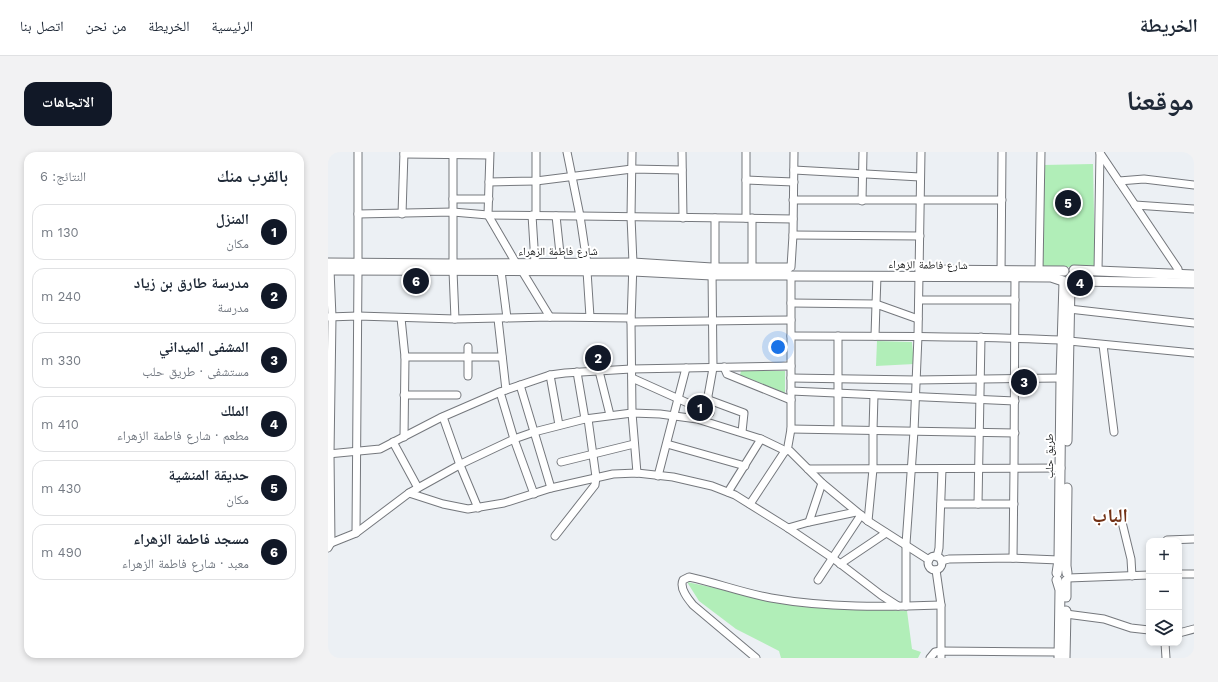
<!DOCTYPE html>
<html lang="ar">
<meta charset="utf-8">
<style>
:root{--surface:#fff;--page:#f2f2f3;--text:#1f2937;--muted:#747a83;--line:#e0e1e3;--accent:#111827}
body{margin:0;font-family:"Work Sans","Noto Naskh Arabic",sans-serif;background:var(--page);color:var(--text);direction:rtl}
.controls{position:absolute;right:12px;bottom:12px;display:grid;overflow:hidden;border-radius:8px;box-shadow:0 2px 6px #0003}
.controls button{width:36px;height:36px;display:grid;place-items:center;padding:0;border:0;border-bottom:1px solid var(--line);background:var(--surface);color:var(--text);font:20px sans-serif}
.you{position:absolute;left:450px;top:195px;width:14px;height:14px;margin:-10px;border:3px solid #fff;border-radius:50%;background:#1a73e8;box-shadow:0 0 0 6px #1a73e833}
.badge{display:grid;place-items:center;width:26px;height:26px;border-radius:50%;background:var(--accent);color:#fff;font-size:13px;font-weight:700}
.pin{position:absolute;translate:-50% -50%;border:2px solid #fff;box-shadow:0 1px 4px #0006}
.list{margin:0;padding:0;list-style:none}
h2{display:flex;justify-content:space-between;align-items:center;height:52px;margin:0;padding:0 16px;font-size:17px}
h2 small{font-size:13px;font-weight:400;color:var(--muted)}
.list li{display:grid;grid-template-columns:26px 1fr auto;gap:12px;align-items:center;box-sizing:border-box;height:56px;margin:0 8px 8px;padding:0 8px;border:1px solid var(--line);border-radius:12px}
.list b{display:block;font-size:15px;white-space:nowrap}
.list p{margin:0;font-size:13px;white-space:nowrap;color:var(--muted)}
.list em{font-size:13px;font-style:normal;color:var(--muted)}
.icon{flex:none;width:22px;height:22px;fill:none;stroke:currentColor;stroke-width:2;stroke-linecap:round;stroke-linejoin:round}
.map{position:relative;flex:none;width:866px;height:506px;overflow:hidden;direction:ltr;border-radius:12px}
header{display:flex;align-items:center;gap:24px;box-sizing:border-box;height:56px;padding:0 20px;background:var(--surface);border-bottom:1px solid var(--line)}
header strong{font-size:19px}
nav{display:flex;gap:22px;margin-inline-start:auto;font-size:14px}
.intro{display:flex;align-items:center;justify-content:space-between;box-sizing:border-box;height:96px;padding:0 24px}
h1{margin:0;font-size:28px}
.button{padding:10px 18px;border-radius:12px;background:var(--accent);color:#fff;font-size:14px;font-weight:700}
main{display:flex;gap:24px;padding:0 24px}
aside{flex:1;background:var(--surface);border-radius:12px;box-shadow:0 2px 6px #0003}
.map>svg:first-child{display:block}
</style>
<header>
<strong>الخريطة</strong>
<nav><a>الرئيسية</a><a>الخريطة</a><a>من نحن</a><a>اتصل بنا</a></nav>
</header>
<div class="intro"><h1>موقعنا</h1><a class="button">الاتجاهات</a></div>
<main>
<div class="map">
<svg width="866" height="506" viewBox="0 0 866 506">
<rect width="100%" height="100%" fill="#ecf0f4"/>
<!-- green -->
<g fill="#b1eeb8">
<path d="M 765,12 L 767,115 L 715,115 L 715,13 Z"/>
<path d="M 549,189 L 584,190 L 586,212 L 548,214 Z"/>
<path d="M 413,219 L 457,219 L 457,241 L 412,223 Z"/>
<path d="M 359,430 L 452,450 L 579,459 L 584,497 L 593,500 L 590,506 L 453,506 L 451,499 L 408,477 L 371,449 Z"/>
</g>
<g fill="none" stroke-linecap="round" stroke-linejoin="round">
<!-- minor casing -->
<g stroke="#75787d" stroke-width="9">
<g id="minor">
<path d="M 30,0 L 30,111"/>
<path d="M 125,0 L 125,119 L 127,167"/>
<path d="M 162,0 L 160,63 L 188,111 L 194,119 L 222,165"/>
<path d="M 239,0 L 252,64 L 259,111"/>
<path d="M 304,0 L 303,65 L 305,111 L 303,170 L 304,261 L 309,321"/>
<path d="M 354,0 L 355,66"/>
<path d="M 418,0 L 418,66"/>
<path d="M 772,1 L 850,117 L 851,122"/>
<path d="M 76,2 L 161,3"/>
<path d="M 466,18 L 592,25"/>
<path d="M 418,28 L 466,30"/>
<path d="M 791,29 L 816,27 L 866,33"/>
<path d="M 161,30 L 208,29 L 304,17 L 354,18"/>
<path d="M 125,47 L 161,47"/>
<path d="M 465,48 L 674,48"/>
<path d="M 534,49 L 535,0"/>
<path d="M 807,53 L 866,57"/>
<path d="M 30,62 L 125,60 L 160,63 L 252,64 L 465,67"/>
<path d="M 74,62 L 76,0"/>
<path d="M 204,63 L 207,111"/>
<path d="M 208,63 L 208,0"/>
<path d="M 228,64 L 233,111"/>
<path d="M 424,66 L 424,116"/>
<path d="M 465,83 L 592,84"/>
<path d="M 463,115 L 465,83 L 466,0"/>
<path d="M 387,116 L 387,66"/>
<path d="M 384,118 L 385,216 L 380,244 L 381,248 L 416,261 L 414,280"/>
<path d="M 173,119 L 179,166"/>
<path d="M 259,119 L 262,165"/>
<path d="M 711,119 L 713,0"/>
<path d="M 770,119 L 772,0"/>
<path d="M 673,124 L 674,0"/>
<path d="M 591,148 L 687,148"/>
<path d="M 463,151 L 548,152 L 549,124"/>
<path d="M 741,157 L 866,171"/>
<path d="M 0,165 L 30,164 L 127,167 L 222,165 L 303,166"/>
<path d="M 73,166 L 77,205 L 76,285"/>
<path d="M 170,167 L 178,238"/>
<path d="M 303,170 L 463,168"/>
<path d="M 463,184 C 553,184 643,184 734,188"/>
<path d="M 547,184 L 548,152 L 590,167"/>
<path d="M 741,189 L 866,201"/>
<path d="M 775,193 L 786,280"/>
<path d="M 140,195 L 140,224"/>
<path d="M 77,205 L 174,205"/>
<path d="M 396,215 L 399,222 L 463,248"/>
<path d="M 271,219 L 282,263"/>
<path d="M 249,220 L 257,267"/>
<path d="M 222,223 L 231,273"/>
<path d="M 304,226 L 382,261"/>
<path d="M 463,226 L 588,228 L 733,226"/>
<path d="M 192,233 L 223,336"/>
<path d="M 463,239 L 687,249"/>
<path d="M 172,240 L 186,287 L 206,342"/>
<path d="M 76,243 L 129,243"/>
<path d="M 115,265 L 132,313 L 150,356"/>
<path d="M 463,277 L 687,281"/>
<path d="M 510,277 L 510,184"/>
<path d="M 65,290 L 90,336"/>
<path d="M 339,292 L 417,314"/>
<path d="M 460,294 L 463,277 L 463,124"/>
<path d="M 462,299 L 494,331 L 540,369 L 601,408"/>
<path d="M 0,302 L 52,297 L 112,266 L 172,240 L 222,223 L 237,221 L 303,217 L 463,214"/>
<path d="M 233,310 L 306,292"/>
<path d="M 480,317 L 733,316"/>
<path d="M 330,324 L 358,216"/>
<path d="M 400,340 L 433,287"/>
<path d="M 81,341 L 115,352 L 140,357 L 176,351 L 223,336 L 285,322 L 309,321 L 345,325 L 384,334 L 407,343 L 460,376 L 506,407 L 553,443 L 570,454"/>
<path d="M 422,352 L 457,299"/>
<path d="M 613,352 L 686,352"/>
<path d="M 650,352 L 653,185"/>
<path d="M 793,366 L 803,407 L 804,424"/>
<path d="M 540,369 L 545,317 L 545,278 L 546,243"/>
<path d="M 481,370 L 494,331"/>
<path d="M 460,376 L 481,370 L 528,360"/>
<path d="M 28,381 L 30,118"/>
<path d="M 227,384 L 267,333 L 268,325 L 260,267"/>
<path d="M 839,388 L 866,387"/>
<path d="M 0,391 L 3,391 L 28,381 L 81,341 L 135,311 L 186,287 L 206,280 L 257,267 L 304,261 L 332,262 L 369,267 L 433,287 L 458,299"/>
<path d="M 0,396 L 3,391 L 2,302 L 4,165 L 2,118"/>
<circle cx="607" cy="411" r="7"/>
<path d="M 609,405 L 611,396 L 614,317"/>
<path d="M 685,406 L 686,317 L 687,120"/>
<path d="M 613,409 L 621,407 L 685,406 L 731,408"/>
<path d="M 512,412 L 558,381"/>
<path d="M 608,418 L 613,453 L 613,506"/>
<path d="M 851,422 L 866,422"/>
<path d="M 740,426 L 821,423"/>
<path d="M 490,428 L 533,363"/>
<path d="M 578,454 L 578,392 L 586,279 L 590,184 L 593,0"/>
<path d="M 738,462 L 776,467 L 803,476 L 821,478"/>
<path d="M 851,481 L 866,477"/>
<path d="M 837,491 L 838,506"/>
<path d="M 428,506 L 365,453 C 360,447 351,436 355,428 L 361,425 C 389,431 415,441 443,446 C 499,456 557,455 613,453"/>
<path d="M 602,506 L 607,500 L 613,499 L 731,500"/>
</g>
</g>
<!-- major casing -->
<g stroke="#75787d" stroke-width="11">
<g id="major">
<path d="M 0,111 L 125,112 L 305,111 L 384,116 L 460,116"/>
<path d="M 0,118 L 305,119 L 384,123 L 460,123"/>
<path d="M 592,118 L 736,119"/>
<path d="M 746,118 L 866,123"/>
<path d="M 463,124 L 723,125 L 735,129"/>
<path d="M 748,129 L 866,131"/>
<path d="M 739,289 L 742,133"/>
<path d="M 739,336 L 738,414 L 739,421"/>
<path d="M 729,421 L 731,408 L 733,226 L 736,130"/>
<path d="M 729,428 L 732,438 L 731,506"/>
<path d="M 738,445 L 738,429"/>
<path d="M 737,506 L 738,459"/>
</g>
</g>
<!-- minor -->
<use href="#minor" stroke="#fff" stroke-width="7"/>
<!-- major -->
<use href="#major" stroke="#fff" stroke-width="9"/>
</g>
<g text-anchor="middle" dominant-baseline="central" stroke-width="4" stroke-linejoin="round" paint-order="stroke">
<!-- street labels -->
<g font-size="11" fill="#181a1b" stroke="#fff">
<text x="230" y="99">شارع فاطمة الزهراء</text>
<text transform="translate(600 113) rotate(1)">شارع فاطمة الزهراء</text>
<text transform="translate(721 304) rotate(-90)">طريق حلب</text>
</g>
<!-- town labels -->
<g font-size="19" font-weight="bold" fill="#723115" stroke="#fff">
<text x="782" y="363">الباب</text>
</g>
</g>
</svg>
<div class="controls">
<button>+</button>
<button>−</button>
<button><svg class="icon" aria-label="layers" viewBox="0 0 24 24"><path d="M12 4l9 5-9 5-9-5zM3 14l9 5 9-5"/></svg></button>
</div>
<div class="you"></div>
<div class="pin badge" style="left:372px;top:256px">1</div>
<div class="pin badge" style="left:270px;top:206px">2</div>
<div class="pin badge" style="left:696px;top:230px">3</div>
<div class="pin badge" style="left:752px;top:131px">4</div>
<div class="pin badge" style="left:740px;top:51px">5</div>
<div class="pin badge" style="left:88px;top:129px">6</div>
</div>
<aside>
<h2>بالقرب منك<small>النتائج: 6</small></h2>
<ul class="list">
<li><span class="badge">1</span><div><b>المنزل</b><p>مكان</p></div><em>130 m</em></li>
<li><span class="badge">2</span><div><b>مدرسة طارق بن زياد</b><p>مدرسة</p></div><em>240 m</em></li>
<li><span class="badge">3</span><div><b>المشفى الميداني</b><p>مستشفى · طريق حلب</p></div><em>330 m</em></li>
<li><span class="badge">4</span><div><b>الملك</b><p>مطعم · شارع فاطمة الزهراء</p></div><em>410 m</em></li>
<li><span class="badge">5</span><div><b>حديقة المنشية</b><p>مكان</p></div><em>430 m</em></li>
<li><span class="badge">6</span><div><b>مسجد فاطمة الزهراء</b><p>معبد · شارع فاطمة الزهراء</p></div><em>490 m</em></li>
</ul>
</aside>
</main>
